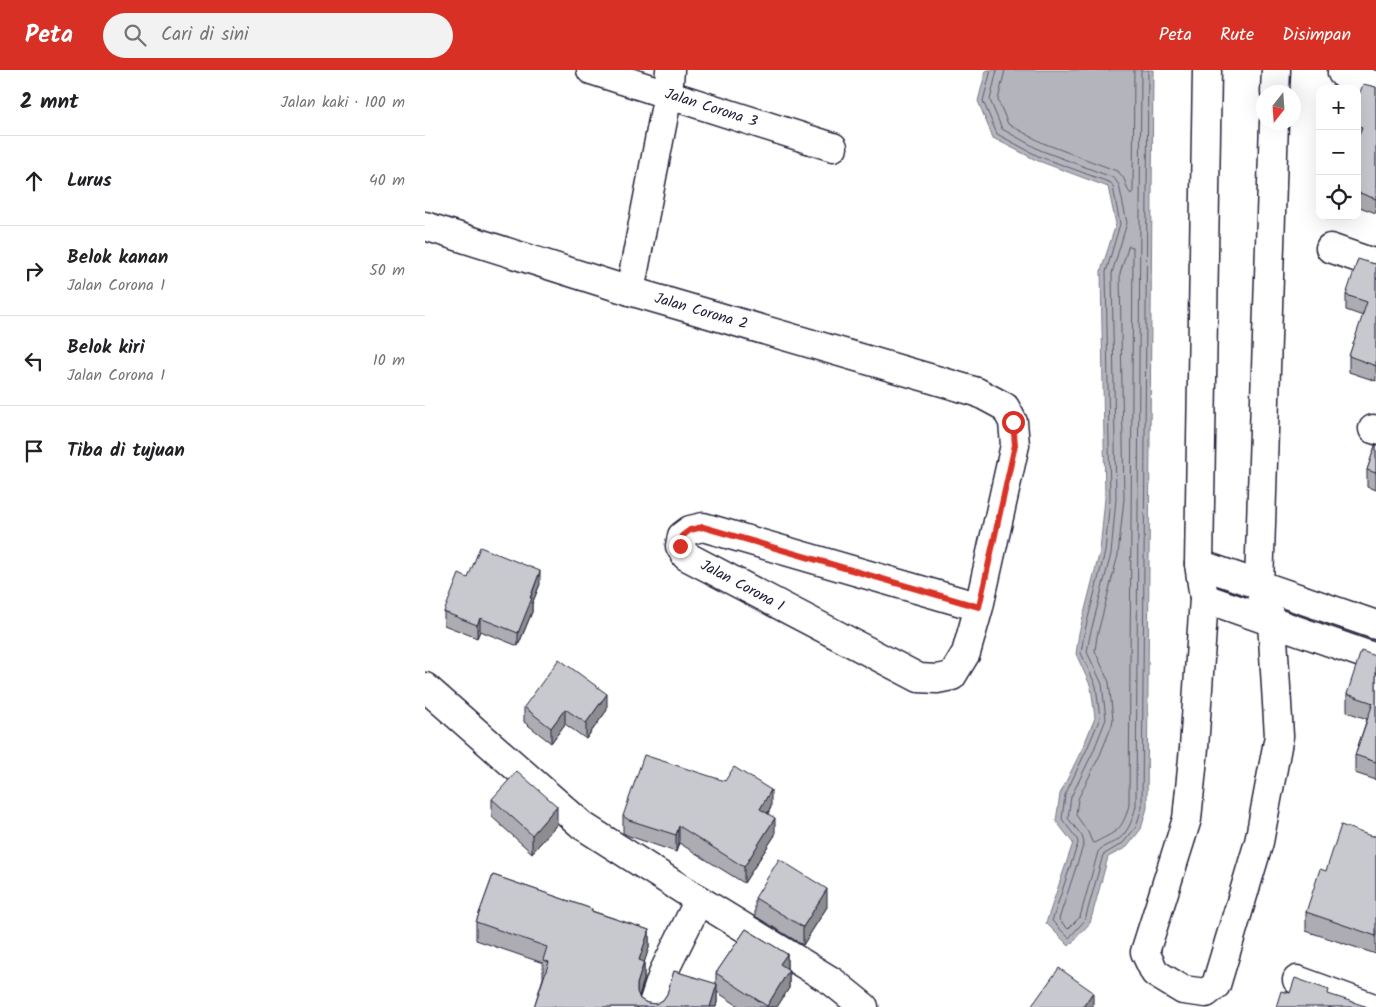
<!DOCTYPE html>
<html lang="id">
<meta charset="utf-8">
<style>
:root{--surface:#fff;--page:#f2f2f2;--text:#202124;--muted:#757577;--line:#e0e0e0;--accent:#d93025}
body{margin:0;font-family:Kalam,sans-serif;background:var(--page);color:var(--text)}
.controls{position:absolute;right:15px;top:15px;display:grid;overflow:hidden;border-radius:10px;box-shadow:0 5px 20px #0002}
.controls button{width:45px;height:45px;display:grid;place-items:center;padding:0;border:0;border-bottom:1px solid var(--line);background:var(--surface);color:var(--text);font:25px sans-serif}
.compass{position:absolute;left:831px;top:15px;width:45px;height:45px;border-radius:50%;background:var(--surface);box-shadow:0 5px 20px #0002;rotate:197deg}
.stop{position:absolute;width:15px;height:15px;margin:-11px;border:4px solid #d93025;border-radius:50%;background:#fff}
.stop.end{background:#d93025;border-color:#fff;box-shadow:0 1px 5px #0008}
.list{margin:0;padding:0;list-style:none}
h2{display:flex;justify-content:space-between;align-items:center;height:65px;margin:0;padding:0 20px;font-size:21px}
h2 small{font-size:16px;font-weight:400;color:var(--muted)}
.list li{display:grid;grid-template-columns:32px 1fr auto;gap:15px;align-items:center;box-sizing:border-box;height:90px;padding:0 20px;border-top:1px solid var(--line)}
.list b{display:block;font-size:19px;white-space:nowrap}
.list p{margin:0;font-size:16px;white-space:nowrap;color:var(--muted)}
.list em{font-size:16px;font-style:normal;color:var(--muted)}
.icon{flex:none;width:28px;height:28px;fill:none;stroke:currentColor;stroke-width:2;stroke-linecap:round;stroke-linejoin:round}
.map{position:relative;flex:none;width:951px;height:937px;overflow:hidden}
header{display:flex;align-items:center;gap:30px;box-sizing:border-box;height:70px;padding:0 25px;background:var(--accent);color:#fff}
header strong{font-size:24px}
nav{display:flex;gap:28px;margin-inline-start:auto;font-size:18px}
.search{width:350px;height:45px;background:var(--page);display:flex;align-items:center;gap:12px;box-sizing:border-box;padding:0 18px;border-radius:28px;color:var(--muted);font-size:19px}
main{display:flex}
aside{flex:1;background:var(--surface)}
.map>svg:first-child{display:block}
</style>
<header>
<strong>Peta</strong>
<div class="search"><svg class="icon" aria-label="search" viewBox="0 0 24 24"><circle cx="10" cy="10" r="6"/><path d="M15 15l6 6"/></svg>Cari di sini</div>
<nav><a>Peta</a><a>Rute</a><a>Disimpan</a></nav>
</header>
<main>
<aside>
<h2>2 mnt<small>Jalan kaki · 100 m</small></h2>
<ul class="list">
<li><svg class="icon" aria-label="ahead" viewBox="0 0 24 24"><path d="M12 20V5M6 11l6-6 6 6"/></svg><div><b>Lurus</b></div><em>40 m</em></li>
<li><svg class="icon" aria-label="right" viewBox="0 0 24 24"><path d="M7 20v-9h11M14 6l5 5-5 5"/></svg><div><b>Belok kanan</b><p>Jalan Corona 1</p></div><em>50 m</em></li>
<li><svg class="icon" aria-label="left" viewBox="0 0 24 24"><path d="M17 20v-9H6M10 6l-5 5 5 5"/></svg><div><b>Belok kiri</b><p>Jalan Corona 1</p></div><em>10 m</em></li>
<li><svg class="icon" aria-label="arrive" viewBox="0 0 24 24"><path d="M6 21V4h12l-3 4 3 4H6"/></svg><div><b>Tiba di tujuan</b></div></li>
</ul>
</aside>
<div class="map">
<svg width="951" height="937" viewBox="0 0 951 937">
<rect width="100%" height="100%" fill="#fff"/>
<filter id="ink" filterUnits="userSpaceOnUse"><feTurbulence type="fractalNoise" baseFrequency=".02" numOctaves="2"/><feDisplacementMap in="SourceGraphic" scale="10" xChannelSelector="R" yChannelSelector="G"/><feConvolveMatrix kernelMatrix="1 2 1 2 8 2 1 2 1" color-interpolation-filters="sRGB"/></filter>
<g filter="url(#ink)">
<!-- water -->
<path fill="#b4b4bc" stroke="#7a7a88" d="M 561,0 L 728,0 L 722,738 L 716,759 L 702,777 L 683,787 L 665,853 L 644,876 L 621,853 L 648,773 L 631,751 L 635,724 L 658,677 L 670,648 L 666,617 L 651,584 L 654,563 L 675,481 L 680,428 L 676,201 L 691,154 L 683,117 L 611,90 L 568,68 L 553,31 Z"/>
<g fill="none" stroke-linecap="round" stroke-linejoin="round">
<!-- shore -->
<g stroke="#5c5c6f" stroke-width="1">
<path d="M 566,0 L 558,31 L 572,64 L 613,86 L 686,113 L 688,117 L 695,154 L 681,202 L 685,429 L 680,482 L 659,564 L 656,583 L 671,616 L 675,648 L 662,679 L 640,725 L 637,749 L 652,769 L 653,773 L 627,851 L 644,868 L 660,850 L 678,785 L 698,773 L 711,757 L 717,737 L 723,0"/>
<path d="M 572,0 L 565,30 L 577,59 L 615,80 L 689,108 L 694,115 L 702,153 L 687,203 L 691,429 L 686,484 L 665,565 L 662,582 L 677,614 L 681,649 L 668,682 L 646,727 L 643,748 L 657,766 L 659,773 L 634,849 L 635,851 L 643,859 L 655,847 L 673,782 C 678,775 687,774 694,769 C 704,761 708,748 711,736 L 716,0"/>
<path d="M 580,0 L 573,30 L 583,54 L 618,73 L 692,101 C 703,109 699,117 706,124 L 708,121 L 709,0"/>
<path d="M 704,176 L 707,177 L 708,179 L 704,735 C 697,762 691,761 669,773 L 667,772 L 663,762 L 651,745 L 653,729 L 675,685 L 687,655 L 688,649 L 684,612 L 670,581 L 672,566 L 693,485 L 699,429 L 695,204 Z"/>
</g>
<!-- street casing -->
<g stroke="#22223b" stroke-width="31">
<g id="street">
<path id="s1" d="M 166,0 L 408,77"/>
<path d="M 782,0 L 774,494 L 779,528 L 769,678 L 762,749 L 720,882 L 730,903 L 758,920 L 781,923 L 791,915 L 834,772 L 854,666 L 847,552 L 834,515 L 849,52"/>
<path d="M 917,3 L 951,16"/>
<path d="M 850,22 L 851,0"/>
<path id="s2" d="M 0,156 L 205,221 L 552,322 L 580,337 L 588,352 L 590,375 L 554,537 L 541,583 L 527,606 L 512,609 L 494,608 L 261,486 L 255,476 L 257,466 L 265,460 L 278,457 L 554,537"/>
<path d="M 905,178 L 951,194"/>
<path d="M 205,221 L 243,24 L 245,0"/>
<path d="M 948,359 L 951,360"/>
<path d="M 774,494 L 951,555"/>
<path d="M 779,528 L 951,588"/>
<path d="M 0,617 L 158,756 L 274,830 L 239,901 L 227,937"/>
<path d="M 274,830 L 408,912 L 439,937"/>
<path d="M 872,910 L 946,937"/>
</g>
</g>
<!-- street -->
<use href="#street" stroke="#fff" stroke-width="28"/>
</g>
<!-- wall -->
<g fill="#acacb2" stroke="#22223b">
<path d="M 951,17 L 951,143 L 932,136 L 932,31 Z"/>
<path d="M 946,193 L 951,194 L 951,311 L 924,302 L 924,286 L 938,246 L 921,240 L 921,225 Z"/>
<path d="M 951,373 L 951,420 L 942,417 L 942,400 Z"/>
<path d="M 43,508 L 115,514 L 107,534 L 107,542 L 93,576 L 55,561 L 52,568 L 19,555 L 19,542 Z"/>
<path d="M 951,586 L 951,710 L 930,703 L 930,685 L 942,649 L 922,642 L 922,624 Z"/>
<path d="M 99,637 L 182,640 L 161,669 L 140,654 L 126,673 L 99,652 Z"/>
<path d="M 67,729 L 132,754 L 107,783 L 67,747 Z"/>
<path d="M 346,737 L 343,744 L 350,765 L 319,813 L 254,773 L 251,782 L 204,766 L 198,763 L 198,746 Z"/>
<path d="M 946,766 L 951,766 L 951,884 L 881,861 L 881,842 Z"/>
<path d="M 68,805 L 167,839 L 167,841 L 224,860 L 224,878 L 219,892 L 219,910 L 214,927 L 215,929 L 222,933 L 231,934 L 238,930 L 242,924 L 249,901 L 291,914 L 291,903 L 321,859 L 362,884 L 362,898 L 364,900 L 364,918 L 352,937 L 315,937 L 292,922 L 292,932 L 291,937 L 109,937 L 118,908 L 118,893 L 51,870 L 51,852 Z"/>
<path d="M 330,828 L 402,837 L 378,875 L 330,846 Z"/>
</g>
<!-- shaded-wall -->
<g fill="#8c8c91" stroke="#22223b">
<path d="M 115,501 L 115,514 L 107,534 L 107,542 L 93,576 L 93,563 Z"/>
<path d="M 55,548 L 55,561 L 52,568 L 52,555 Z"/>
<path d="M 182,624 L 182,640 L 161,669 L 161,653 Z"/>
<path d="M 140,639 L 140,654 L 126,673 L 126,658 Z"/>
<path d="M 346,720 L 346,737 L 335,756 L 335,739 Z"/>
<path d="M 132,736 L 132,754 L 107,783 L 107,765 Z"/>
<path d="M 350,748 L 350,765 L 319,813 L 319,797 Z"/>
<path d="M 254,756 L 254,773 L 251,782 L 251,765 Z"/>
<path d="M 402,819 L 402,837 L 378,875 L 378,857 Z"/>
<path d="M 224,860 L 224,878 L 214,908 L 214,890 Z"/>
<path d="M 362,884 L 362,902 L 355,894 Z"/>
<path d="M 219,892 L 219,910 L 212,932 L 212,914 Z"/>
<path d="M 364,900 L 364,918 L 352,937 L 342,937 L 342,936 Z"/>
<path d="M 292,914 L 292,932 L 291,937 L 285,937 Z"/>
<path d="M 668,922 L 668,937 L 658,937 Z"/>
</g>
<!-- building -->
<g fill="#c8c8cf" stroke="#22223b">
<path d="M 938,14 L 951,17 L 951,129 L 932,122 L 932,71 L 937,57 L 932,55 L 932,31 Z"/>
<path d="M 933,189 L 946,193 L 951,194 L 951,296 L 924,286 L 942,232 L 921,225 Z"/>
<path d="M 951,373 L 951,403 L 942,400 Z"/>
<path d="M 55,477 L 115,501 L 105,528 L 107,528 L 93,563 L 55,548 L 52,555 L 19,542 L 34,504 L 43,508 Z"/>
<path d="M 936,581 L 951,586 L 951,692 L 930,685 L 948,633 L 922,624 Z"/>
<path d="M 134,589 L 182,624 L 161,653 L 140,639 L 126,658 L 99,637 Z"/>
<path d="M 219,685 L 300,711 L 309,697 L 346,720 L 335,739 L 350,748 L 319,797 L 254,756 L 251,765 L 204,750 L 198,746 Z"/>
<path d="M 92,701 L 132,736 L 107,765 L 67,729 Z"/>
<path d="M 916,755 L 946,766 L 951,766 L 951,866 L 881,842 L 895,799 L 901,801 Z"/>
<path d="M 354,789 L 402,819 L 378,857 L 330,828 Z"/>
<path d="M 68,805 L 167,839 L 166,841 L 224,860 L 214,890 L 219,892 L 212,914 L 212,922 L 215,929 L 222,933 L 231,934 L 238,930 L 242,924 L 249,901 L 292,914 L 285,937 L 109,937 L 124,892 L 118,890 L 122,877 L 51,852 Z"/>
<path d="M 321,859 L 362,884 L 355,894 L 364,900 L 342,936 L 291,903 Z"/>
<path d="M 634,898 L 668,922 L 658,937 L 606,937 Z"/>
<path d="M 870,908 L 904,920 L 903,924 L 943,937 L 851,937 L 856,921 L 865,923 Z"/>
</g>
</g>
<g fill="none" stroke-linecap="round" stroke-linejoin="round" filter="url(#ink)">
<!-- route -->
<path stroke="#d93025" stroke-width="6" d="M 255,476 L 257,466 L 265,460 L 278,457 L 554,537 L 590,375 L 588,352"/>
</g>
<g text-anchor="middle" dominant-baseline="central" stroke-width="4" stroke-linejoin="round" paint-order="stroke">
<!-- street labels -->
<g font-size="15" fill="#22223b" stroke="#fff">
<text stroke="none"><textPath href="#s1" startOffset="126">Jalan Corona 3</textPath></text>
<text stroke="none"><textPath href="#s2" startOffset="289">Jalan Corona 2</textPath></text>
<text transform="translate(317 516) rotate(28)">Jalan Corona 1</text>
</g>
</g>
</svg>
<div class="controls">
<button>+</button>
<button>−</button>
<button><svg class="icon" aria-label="locate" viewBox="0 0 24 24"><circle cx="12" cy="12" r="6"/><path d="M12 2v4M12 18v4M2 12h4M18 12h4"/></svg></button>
</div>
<svg class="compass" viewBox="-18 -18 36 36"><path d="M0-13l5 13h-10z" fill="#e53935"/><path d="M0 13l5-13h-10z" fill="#757577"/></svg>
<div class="stop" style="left:588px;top:352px"></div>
<div class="stop end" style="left:255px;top:476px"></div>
</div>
</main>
